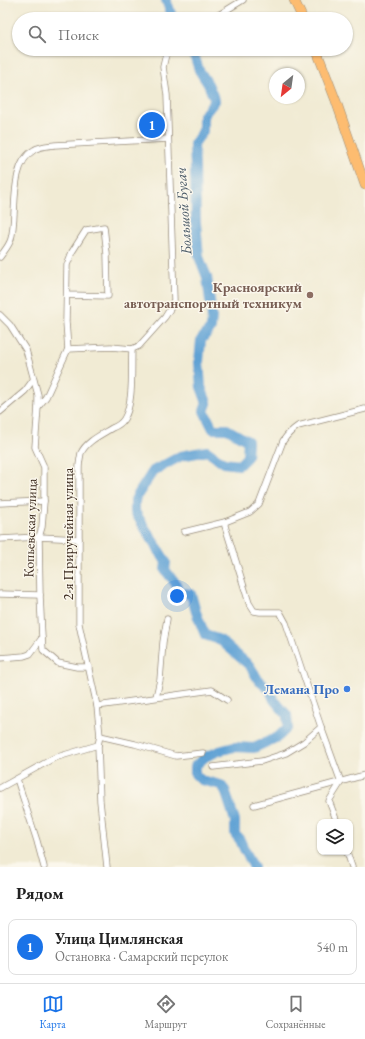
<!DOCTYPE html>
<html lang="ru">
<meta charset="utf-8">
<style>
:root{--surface:#fff;--page:#f6f6f6;--text:#222;--muted:#767676;--line:#e0e0e0;--accent:#1a73e8}
body{margin:0;font-family:"EB Garamond",serif;background:var(--page);color:var(--text)}
.controls{position:absolute;right:12px;bottom:12px;display:grid;overflow:hidden;border-radius:8px;box-shadow:0 1px 3px #0004}
.controls button{width:36px;height:36px;display:grid;place-items:center;padding:0;border:0;border-bottom:1px solid var(--line);background:var(--surface);color:var(--text);font:20px sans-serif}
.compass{position:absolute;left:269px;top:68px;width:36px;height:36px;border-radius:50%;background:var(--surface);box-shadow:0 1px 3px #0004;rotate:209deg}
.you{position:absolute;left:177px;top:596px;width:14px;height:14px;margin:-10px;border:3px solid #fff;border-radius:50%;background:#1a73e8;box-shadow:0 0 0 6px #1a73e833}
.badge{display:grid;place-items:center;width:26px;height:26px;border-radius:50%;background:var(--accent);color:#fff;font-size:13px;font-weight:700}
.pin{position:absolute;translate:-50% -50%;border:2px solid #fff;box-shadow:0 1px 4px #0006}
.list{margin:0;padding:0;list-style:none}
h2{display:flex;justify-content:space-between;align-items:center;height:52px;margin:0;padding:0 16px;font-size:17px}
h2 small{font-size:13px;font-weight:400;color:var(--muted)}
.list li{display:grid;grid-template-columns:26px 1fr auto;gap:12px;align-items:center;box-sizing:border-box;height:56px;margin:0 8px 8px;padding:0 8px;border:1px solid var(--line);border-radius:8px}
.list b{display:block;font-size:15px;white-space:nowrap}
.list p{margin:0;font-size:13px;white-space:nowrap;color:var(--muted)}
.list em{font-size:13px;font-style:normal;color:var(--muted)}
.icon{flex:none;width:22px;height:22px;fill:none;stroke:currentColor;stroke-width:2;stroke-linecap:round;stroke-linejoin:round}
.map{position:relative;flex:none;width:365px;height:867px;overflow:hidden}
.search{position:absolute;background:var(--surface);box-shadow:0 1px 3px #0004;left:12px;right:12px;top:12px;height:44px;display:flex;align-items:center;gap:10px;box-sizing:border-box;padding:0 14px;border-radius:22px;color:var(--muted);font-size:15px}
.sheet{height:116px;background:var(--surface)}
nav{display:flex;justify-content:space-around;align-items:center;box-sizing:border-box;height:56px;border-top:1px solid var(--line);background:var(--surface);font-size:11px;color:var(--muted)}
nav a{display:grid;justify-items:center;gap:2px}
nav .on{color:var(--accent)}
.map>svg:first-child{display:block}
</style>
<div class="map">
<svg width="365" height="867" viewBox="0 0 365 867">
<rect width="100%" height="100%" fill="#fbf7ec"/>
<filter id="ink" filterUnits="userSpaceOnUse"><feTurbulence type="fractalNoise" baseFrequency=".025" numOctaves="2"/><feDisplacementMap in="SourceGraphic" scale="8" xChannelSelector="R" yChannelSelector="G"/><feConvolveMatrix kernelMatrix="1 2 1 2 8 2 1 2 1" color-interpolation-filters="sRGB"/></filter>
<filter id="wash" filterUnits="userSpaceOnUse"><feTurbulence type="fractalNoise" baseFrequency=".012" numOctaves="4" result="noise"/><feDisplacementMap in="SourceGraphic" scale="16" xChannelSelector="R" yChannelSelector="G"/><feGaussianBlur stdDeviation="0.9" result="paint"/><feColorMatrix in="noise" values="0 0 0 0 0 0 0 0 0 0 0 0 0 0 0 0 0 1.4 0 .05"/><feComposite in="paint" operator="in"/></filter>
<g filter="url(#wash)">
<rect width="100%" height="100%" fill="#f1ebd4"/>
<g fill="none" stroke-linecap="round" stroke-linejoin="round">
<!-- river -->
<g stroke="#61a2d4" stroke-width="10">
<path d="M 166,0 L 173,19"/>
<path d="M 190,49 L 194,54 L 199,70 L 208,84 L 215,101 L 203,116 L 203,131 L 194,144 L 195,167 L 196,223 L 199,257 L 207,277 L 212,316 L 211,328 L 201,340 L 199,362 L 201,387 L 207,403 L 204,411 L 213,429 L 227,429 L 248,441 L 247,457 L 239,465 L 224,463 L 207,451 L 181,456 L 153,471 L 137,496 L 135,500 L 135,512 L 166,562 L 165,570 L 174,581 L 181,593 L 191,594 L 196,612 L 205,635 L 220,640 L 250,666 L 259,681 L 270,690 L 274,700 L 287,715 L 288,727 L 278,737 L 254,748 L 234,747 L 219,751 L 205,757 L 195,766 L 195,774 L 201,780 L 221,785 L 225,790 L 235,821 L 235,834 L 240,840 L 244,849 L 254,867"/>
</g>
</g>
</g>
<g filter="url(#ink)">
<g fill="none" stroke-linecap="round" stroke-linejoin="round">
<!-- minor casing -->
<g stroke="#968a79" stroke-width="7">
<g id="minor">
<path d="M 212,19 L 243,0"/>
<path d="M 0,257 C 4,251 9,246 11,239 C 18,214 8,165 34,150 C 40,146 48,146 55,145 L 168,139"/>
<path d="M 67,295 L 108,296 L 107,254 L 104,227 L 86,230 L 72,252 L 67,265 L 66,322 L 68,349"/>
<path d="M 0,315 L 10,325 L 26,350 L 38,395 L 38,407"/>
<path d="M 0,412 L 25,391 L 33,380"/>
<path d="M 0,503 L 44,501"/>
<path d="M 184,532 L 225,522"/>
<path d="M 0,539 L 39,537 L 79,539"/>
<path d="M 0,594 L 40,595"/>
<path d="M 42,638 L 40,595 L 39,537 L 42,527 L 44,501 L 44,467 L 35,447 L 38,407 L 46,397 L 68,349 L 111,347 L 132,349"/>
<path d="M 0,658 L 24,656 L 30,654 L 42,638 L 43,650 L 58,663 L 77,667 L 89,667"/>
<path d="M 156,697 L 160,680 L 163,642 L 167,619"/>
<path d="M 97,706 L 212,690 L 227,700"/>
<path d="M 100,736 L 135,744 L 176,756 L 203,753"/>
<path d="M 213,767 L 262,761 L 286,753 L 304,742 L 321,727"/>
<path d="M 17,779 L 37,841 L 44,867"/>
<path d="M 0,788 L 54,758 L 98,745"/>
<path d="M 254,805 L 365,775"/>
<path d="M 337,822 L 329,801 L 341,782 L 321,727 L 286,623 L 280,612 L 260,612 L 254,611 L 249,603 L 225,526 L 225,522 L 250,512 L 259,504 L 283,441 C 287,435 292,430 298,426 L 365,409"/>
<path d="M 347,852 L 352,867"/>
<path d="M 107,867 L 100,801 L 98,745 L 100,736 L 97,706 L 79,624 L 79,468 C 79,463 80,458 81,453 C 87,441 101,435 112,428 C 117,426 121,424 124,419 C 134,403 131,368 132,349 L 139,346 L 165,317 L 170,309 L 174,300 L 167,95 L 163,67 L 167,50 L 168,49"/>
</g>
</g>
<!-- primary casing -->
<g stroke="#968a79" stroke-width="10">
<g id="primary">
<path d="M 294,0 L 303,19"/>
<path d="M 316,49 L 336,101 L 365,185"/>
</g>
</g>
<!-- minor -->
<use href="#minor" stroke="#fff" stroke-width="5.5"/>
<!-- primary -->
<use href="#primary" stroke="#fdbc6f" stroke-width="9"/>
</g>
</g>
<!-- markers -->
<circle fill="#8d6e63" stroke="#fbf7ec" stroke-width="1.5" cx="310" cy="295" r="4"/>
<circle fill="#3f7fe0" stroke="#fbf7ec" stroke-width="1.5" cx="347" cy="689" r="4"/>
<g text-anchor="middle" dominant-baseline="central" stroke-width="3" stroke-linejoin="round" paint-order="stroke">
<!-- education labels -->
<g font-size="14" font-weight="bold" fill="#785e54" stroke="#fbf7ec" text-anchor="end">
<text x="302" y="287">Красноярский<tspan x="302" dy="16">автотранспортный техникум</tspan></text>
</g>
<!-- street labels -->
<g font-size="14" fill="#3b2a1e" stroke="#fbf7ec">
<text transform="translate(30 528) rotate(-88)">Копьевская улица</text>
<text transform="translate(68 534) rotate(-90)">2-я Приручейная улица</text>
</g>
<!-- shop labels -->
<g font-size="14" font-weight="bold" fill="#366cbe" stroke="#fbf7ec" text-anchor="end">
<text x="339" y="689">Лемана Про</text>
</g>
<!-- water labels -->
<g font-size="15" font-style="italic" fill="#4a5a67" stroke="#fbf7ec">
<text transform="translate(183 211) rotate(-94)">Большой Бугач</text>
</g>
</g>
</svg>
<div class="controls">
<button><svg class="icon" aria-label="layers" viewBox="0 0 24 24"><path d="M12 4l9 5-9 5-9-5zM3 14l9 5 9-5"/></svg></button>
</div>
<svg class="compass" viewBox="-18 -18 36 36"><path d="M0-13l5 13h-10z" fill="#e53935"/><path d="M0 13l5-13h-10z" fill="#767676"/></svg>
<div class="you"></div>
<div class="pin badge" style="left:152px;top:125px">1</div>
<div class="search"><svg class="icon" aria-label="search" viewBox="0 0 24 24"><circle cx="10" cy="10" r="6"/><path d="M15 15l6 6"/></svg>Поиск</div>
</div>
<section class="sheet">
<h2>Рядом<small></small></h2>
<ul class="list">
<li><span class="badge">1</span><div><b>Улица Цимлянская</b><p>Остановка · Самарский переулок</p></div><em>540 m</em></li>
</ul>
</section>
<nav>
<a class="on"><svg class="icon" aria-label="map" viewBox="0 0 24 24"><path d="M3 6l6-2 6 2 6-2v14l-6 2-6-2-6 2zM9 4v14M15 6v14"/></svg>Карта</a>
<a><svg class="icon" aria-label="directions" viewBox="0 0 24 24"><path d="M12 3l9 9-9 9-9-9zM9 14v-3h6M13 9l2 2-2 2"/></svg>Маршрут</a>
<a><svg class="icon" aria-label="saved" viewBox="0 0 24 24"><path d="M7 4h10v16l-5-4-5 4z"/></svg>Сохранённые</a>
</nav>
